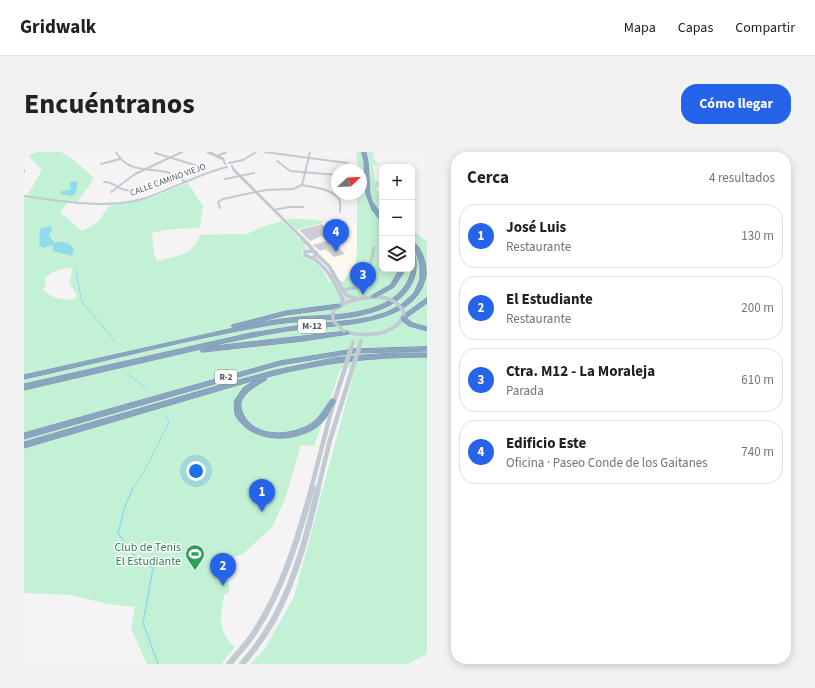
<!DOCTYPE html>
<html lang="es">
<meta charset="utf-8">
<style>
:root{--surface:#fff;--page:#f2f2f2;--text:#202124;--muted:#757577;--line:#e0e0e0;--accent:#2563eb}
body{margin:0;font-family:"Source Sans 3",sans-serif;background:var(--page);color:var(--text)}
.controls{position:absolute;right:12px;top:12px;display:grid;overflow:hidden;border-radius:8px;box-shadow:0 2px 10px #0003}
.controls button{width:36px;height:36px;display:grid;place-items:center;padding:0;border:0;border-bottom:1px solid var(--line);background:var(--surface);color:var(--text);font:20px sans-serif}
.compass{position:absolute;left:307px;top:12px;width:36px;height:36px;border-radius:50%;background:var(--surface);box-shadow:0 2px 10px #0003;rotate:67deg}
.you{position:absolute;left:172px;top:319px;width:14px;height:14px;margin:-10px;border:3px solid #fff;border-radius:50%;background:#1a73e8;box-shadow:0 0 0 6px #1a73e833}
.badge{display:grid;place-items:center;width:26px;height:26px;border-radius:50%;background:var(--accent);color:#fff;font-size:13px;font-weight:700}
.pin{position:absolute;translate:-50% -33px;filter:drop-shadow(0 1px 2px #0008)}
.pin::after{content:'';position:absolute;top:21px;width:14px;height:12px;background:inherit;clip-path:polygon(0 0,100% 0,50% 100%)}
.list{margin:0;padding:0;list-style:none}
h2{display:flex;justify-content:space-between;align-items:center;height:52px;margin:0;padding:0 16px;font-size:17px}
h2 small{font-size:13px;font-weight:400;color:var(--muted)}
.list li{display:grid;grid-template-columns:26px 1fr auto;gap:12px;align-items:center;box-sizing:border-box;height:64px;margin:0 8px 8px;padding:0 8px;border:1px solid var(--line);border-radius:16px}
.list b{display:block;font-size:15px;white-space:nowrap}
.list p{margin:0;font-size:13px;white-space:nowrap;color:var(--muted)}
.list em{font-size:13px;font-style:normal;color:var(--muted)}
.icon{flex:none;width:22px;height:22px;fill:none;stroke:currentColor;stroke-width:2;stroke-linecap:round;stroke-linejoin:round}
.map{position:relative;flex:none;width:403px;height:512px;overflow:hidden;border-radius:16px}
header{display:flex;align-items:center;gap:24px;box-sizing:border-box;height:56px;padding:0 20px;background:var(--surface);border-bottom:1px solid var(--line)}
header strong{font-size:19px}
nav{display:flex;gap:22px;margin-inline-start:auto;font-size:14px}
.intro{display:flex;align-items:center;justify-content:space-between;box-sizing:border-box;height:96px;padding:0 24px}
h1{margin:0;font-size:28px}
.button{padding:10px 18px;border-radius:16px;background:var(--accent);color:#fff;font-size:14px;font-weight:700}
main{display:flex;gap:24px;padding:0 24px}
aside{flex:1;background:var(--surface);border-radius:16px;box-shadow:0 2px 10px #0003}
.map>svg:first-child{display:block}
</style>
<header>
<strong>Gridwalk</strong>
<nav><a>Mapa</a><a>Capas</a><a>Compartir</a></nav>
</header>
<div class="intro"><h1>Encuéntranos</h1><a class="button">Cómo llegar</a></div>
<main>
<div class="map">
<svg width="403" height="512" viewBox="0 0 403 512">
<rect width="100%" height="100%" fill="#f5f3f3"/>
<!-- commercial -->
<path fill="#fdf9ef" d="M 262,67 L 278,67 L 333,73 L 333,99 L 331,111 L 320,129 L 316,129 L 298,103 Z"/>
<!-- green -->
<g fill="#c3f1d5" fill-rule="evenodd">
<path d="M 0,0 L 37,0 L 49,7 L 69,25 L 69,28 L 53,50 L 45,49 L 36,60 L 58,79 L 73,71 L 85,54 L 127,46 L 164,31 L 179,54 L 176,76 L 149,77 L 128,81 L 130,101 L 133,109 C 153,103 168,105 176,83 L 223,82 L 237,75 L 258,69 L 280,91 L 282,97 L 277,100 L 279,105 C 297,113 296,112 305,130 L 320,129 L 331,111 L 333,99 L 333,42 L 337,42 L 337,18 L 334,18 L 332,0 L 349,0 L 350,7 L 354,12 L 349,14 L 351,29 L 358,30 L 358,34 L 353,35 L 352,38 L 358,42 L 358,117 L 388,117 L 388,79 L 403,89 L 403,502 L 384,512 L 226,512 L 240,498 L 270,445 L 331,217 L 317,216 L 290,294 L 277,293 L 261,347 L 248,375 L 219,402 L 210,405 L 205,417 L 205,440 L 200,443 C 197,465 192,478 211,495 L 197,512 L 123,512 L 107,477 L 111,455 L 84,452 L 46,443 L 0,441 L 0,47 L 4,42 L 18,18 ZM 49,116 L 45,131 L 53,143 L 51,147 C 37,149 29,147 19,137 L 22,132 L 21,127 C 27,118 39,116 49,116 Z"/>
<path d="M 262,67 L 278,67 L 299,69 L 298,71 L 272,78 Z"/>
</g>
<!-- water -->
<g fill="#90daee">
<path d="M 51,29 L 54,31 L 51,42 L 47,44 L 36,42 L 38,39 L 47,37 L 45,31 Z"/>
<path d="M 27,74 L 28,77 L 25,83 L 30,91 C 38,89 46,90 50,98 L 48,104 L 29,99 L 29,93 L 19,96 L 15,93 L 16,85 L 15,81 L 17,76 Z"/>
</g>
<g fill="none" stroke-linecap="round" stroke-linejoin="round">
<!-- stream-far1 -->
<g stroke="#90daee" stroke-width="1">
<path d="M 52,120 L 58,150 L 90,188"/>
<path d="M 103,222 L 123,236"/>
<path d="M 108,337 L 121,318 L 145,270 L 142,264"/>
</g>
<!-- stream -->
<path stroke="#90daee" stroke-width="1.5" d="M 109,336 L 101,354 L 94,381 L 114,409 L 129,416 L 119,471 L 134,512"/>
</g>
<!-- building -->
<path fill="#cdcfd5" d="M 298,72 L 317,91 L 311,92 L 321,102 L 310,105 L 302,97 L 296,99 L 289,93 L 303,89 L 298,84 L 286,89 L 275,78 Z"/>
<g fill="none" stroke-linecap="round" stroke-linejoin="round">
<!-- motorway casing -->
<g stroke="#7690ad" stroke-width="1">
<g id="motorway">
<path d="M 338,0 L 342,0 L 344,10 L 346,42 L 348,49 L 358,64 L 358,68 L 356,68 L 348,58 L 342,42 L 340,10 Z"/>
<path d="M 388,89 C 397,94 402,109 402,119 C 403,125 400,130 398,136 C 379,176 301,173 263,179 C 236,183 209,189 182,195 L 323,179 L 326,181 L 325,182 L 279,189 L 179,200 L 177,200 L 177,197 L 0,238 L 0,232 L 227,181 L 272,174 L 329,168 L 347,165 L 363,160 L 378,152 L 390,141 L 396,127 L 396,113 L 393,103 L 388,94 Z"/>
<path d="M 388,101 L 391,103 C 396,124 385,143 366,153 C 329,172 286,166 246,173 C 164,187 82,209 0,227 L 0,223 L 210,176 L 207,174 L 208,173 L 262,159 L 315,152 L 318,154 L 315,156 L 262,163 L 212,176 C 233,171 253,167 275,165 C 314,162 377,165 388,117 C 389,112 388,106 388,101 Z"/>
<path d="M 376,117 L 382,117 L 370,135 L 351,146 L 347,146 L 347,144 L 366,133 Z"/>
<path d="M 403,146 L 403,151 L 382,166 L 389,171 L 403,175 L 403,179 L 385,174 L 377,168 L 377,165 Z"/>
<path d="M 403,195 L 403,199 L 330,201 L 256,213 L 0,287 L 0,281 L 256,209 L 330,197 Z"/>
<path d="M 371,201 L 403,201 L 403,205 C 348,205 296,211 243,225 L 242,228 C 234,233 221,239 217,250 C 216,256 219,262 222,267 C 236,286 267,283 285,273 C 295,267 301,256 307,247 L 311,247 L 312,249 L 311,251 C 306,260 300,271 290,277 C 270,288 246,290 225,278 C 220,274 213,268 211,262 C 210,258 211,253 210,250 L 211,248 L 219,236 L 231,228 L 0,296 L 0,290 L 193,234 L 252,218 L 310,206 L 340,203 Z"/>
</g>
</g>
<!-- minor-far1 -->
<g stroke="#c1cad2" stroke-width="2">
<path d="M 92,0 C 102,20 124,16 142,20 C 149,22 156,26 162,30"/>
<path d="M 241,0 L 323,11"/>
<path d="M 131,1 L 174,14"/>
<path d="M 194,4 L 202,0"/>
<path d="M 199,7 L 201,12"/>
<path d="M 253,9 L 266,19 L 313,23"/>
<path d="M 205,11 L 219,8 L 232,0"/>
<path d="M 77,12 L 96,7"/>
<path d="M 208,14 L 210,18"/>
<path d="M 0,18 L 0,20"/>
<path d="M 201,27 L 230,21"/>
<path d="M 80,30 C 88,30 92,34 98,37 C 111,42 125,35 136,29"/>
<path d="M 278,33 C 288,35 309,37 315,47 C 317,51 316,56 316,60"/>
<path d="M 95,34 L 111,22 L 158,0"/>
<path d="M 87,40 L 94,35"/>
<path d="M 0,44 C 40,49 83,58 122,46 C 150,36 175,22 203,15"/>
<path d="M 196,56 L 194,50 L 199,47 L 242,38 L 269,37 L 278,33 L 286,0"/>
<path d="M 250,58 L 265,55 L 279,55"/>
</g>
<!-- minor -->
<path stroke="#c1cad2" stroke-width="3" d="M 318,138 L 336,135 L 342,130 L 350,96"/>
<!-- tertiary-far3 -->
<g stroke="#c1cad2" stroke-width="3">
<path d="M 184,0 L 199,7"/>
<path d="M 210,18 L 279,87"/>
</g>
<!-- tertiary-far2 -->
<g stroke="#c1cad2" stroke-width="3.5">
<path d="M 278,86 L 292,101"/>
<path d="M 287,99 L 292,101 L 293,103 L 287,106 L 281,103 L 281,100 Z"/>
<path d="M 293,103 L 305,114 L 322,143 L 334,147"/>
<path d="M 288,106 C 304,115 311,132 319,147 L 317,153"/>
<path d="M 309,159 C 322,147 340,145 357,145"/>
<path d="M 322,180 C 341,185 371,184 380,163"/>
</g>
<!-- tertiary-far1 -->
<g stroke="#c1cad2" stroke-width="4.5">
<path d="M 287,337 L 308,256 L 320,219"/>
<path d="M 294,337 L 306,288 L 328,218"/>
</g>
<!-- tertiary -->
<g stroke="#c1cad2" stroke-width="6">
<path d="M 205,512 C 213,502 223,492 230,481 C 259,437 274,386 288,336"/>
<path d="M 218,512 C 230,498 241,483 250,467 C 272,426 284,380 294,336"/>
</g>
<!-- motorway -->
<use href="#motorway" fill="#8ba5c1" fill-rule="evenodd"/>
<!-- tertiary-bridge-far1 -->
<g stroke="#c1cad2" stroke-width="3.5">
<path d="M 357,145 C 368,147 377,151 380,162"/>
<path d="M 309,159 L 309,169 L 320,179"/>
<path d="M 327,197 L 329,190"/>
<path d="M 334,197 L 337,189"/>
</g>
<!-- tertiary-bridge -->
<g stroke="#c1cad2" stroke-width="4.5">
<path d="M 328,218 L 335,196"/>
<path d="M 320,219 L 327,196"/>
</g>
</g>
<!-- icons -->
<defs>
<g id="stadium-pin" transform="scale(1)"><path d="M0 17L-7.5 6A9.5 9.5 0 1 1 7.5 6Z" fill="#2e9e5b" stroke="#fff"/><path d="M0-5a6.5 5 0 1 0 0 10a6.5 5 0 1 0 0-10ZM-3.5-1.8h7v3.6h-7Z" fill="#fff"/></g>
</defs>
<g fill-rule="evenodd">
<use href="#stadium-pin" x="171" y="402"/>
</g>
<g text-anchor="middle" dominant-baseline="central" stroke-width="3" stroke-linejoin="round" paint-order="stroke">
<!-- far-street labels -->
<g font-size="9" fill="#4a5661" stroke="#fff">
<text transform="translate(144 28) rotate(-20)">CALLE CAMINO VIEJO</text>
</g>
<!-- shield labels -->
<g fill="#fff" stroke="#808990" stroke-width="1">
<rect x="274" y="167" width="28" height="14" rx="3"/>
<rect x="191" y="218" width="22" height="14" rx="3"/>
</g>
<g font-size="9" font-weight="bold" fill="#4a5661">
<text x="288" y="174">M-12</text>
<text x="202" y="225">R-2</text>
</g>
<!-- near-leisure labels -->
<g font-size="12" fill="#27864d" stroke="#fff" text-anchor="end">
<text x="157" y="395">Club de Tenis<tspan x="157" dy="14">El Estudiante</tspan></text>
</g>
</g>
</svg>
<div class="controls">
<button>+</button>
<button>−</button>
<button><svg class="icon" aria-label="layers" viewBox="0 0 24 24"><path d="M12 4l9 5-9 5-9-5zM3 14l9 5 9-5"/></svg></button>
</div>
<svg class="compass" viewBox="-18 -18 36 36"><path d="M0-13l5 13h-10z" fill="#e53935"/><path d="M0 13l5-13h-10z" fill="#757577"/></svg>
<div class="you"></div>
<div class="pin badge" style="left:238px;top:360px">1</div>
<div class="pin badge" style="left:199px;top:434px">2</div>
<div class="pin badge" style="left:339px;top:143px">3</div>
<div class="pin badge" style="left:312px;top:100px">4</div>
</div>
<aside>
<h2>Cerca<small>4 resultados</small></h2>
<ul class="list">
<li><span class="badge">1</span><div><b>José Luis</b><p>Restaurante</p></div><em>130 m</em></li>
<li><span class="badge">2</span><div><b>El Estudiante</b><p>Restaurante</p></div><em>200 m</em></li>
<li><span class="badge">3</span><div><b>Ctra. M12 - La Moraleja</b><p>Parada</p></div><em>610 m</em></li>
<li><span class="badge">4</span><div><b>Edificio Este</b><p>Oficina · Paseo Conde de los Gaitanes</p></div><em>740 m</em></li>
</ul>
</aside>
</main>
